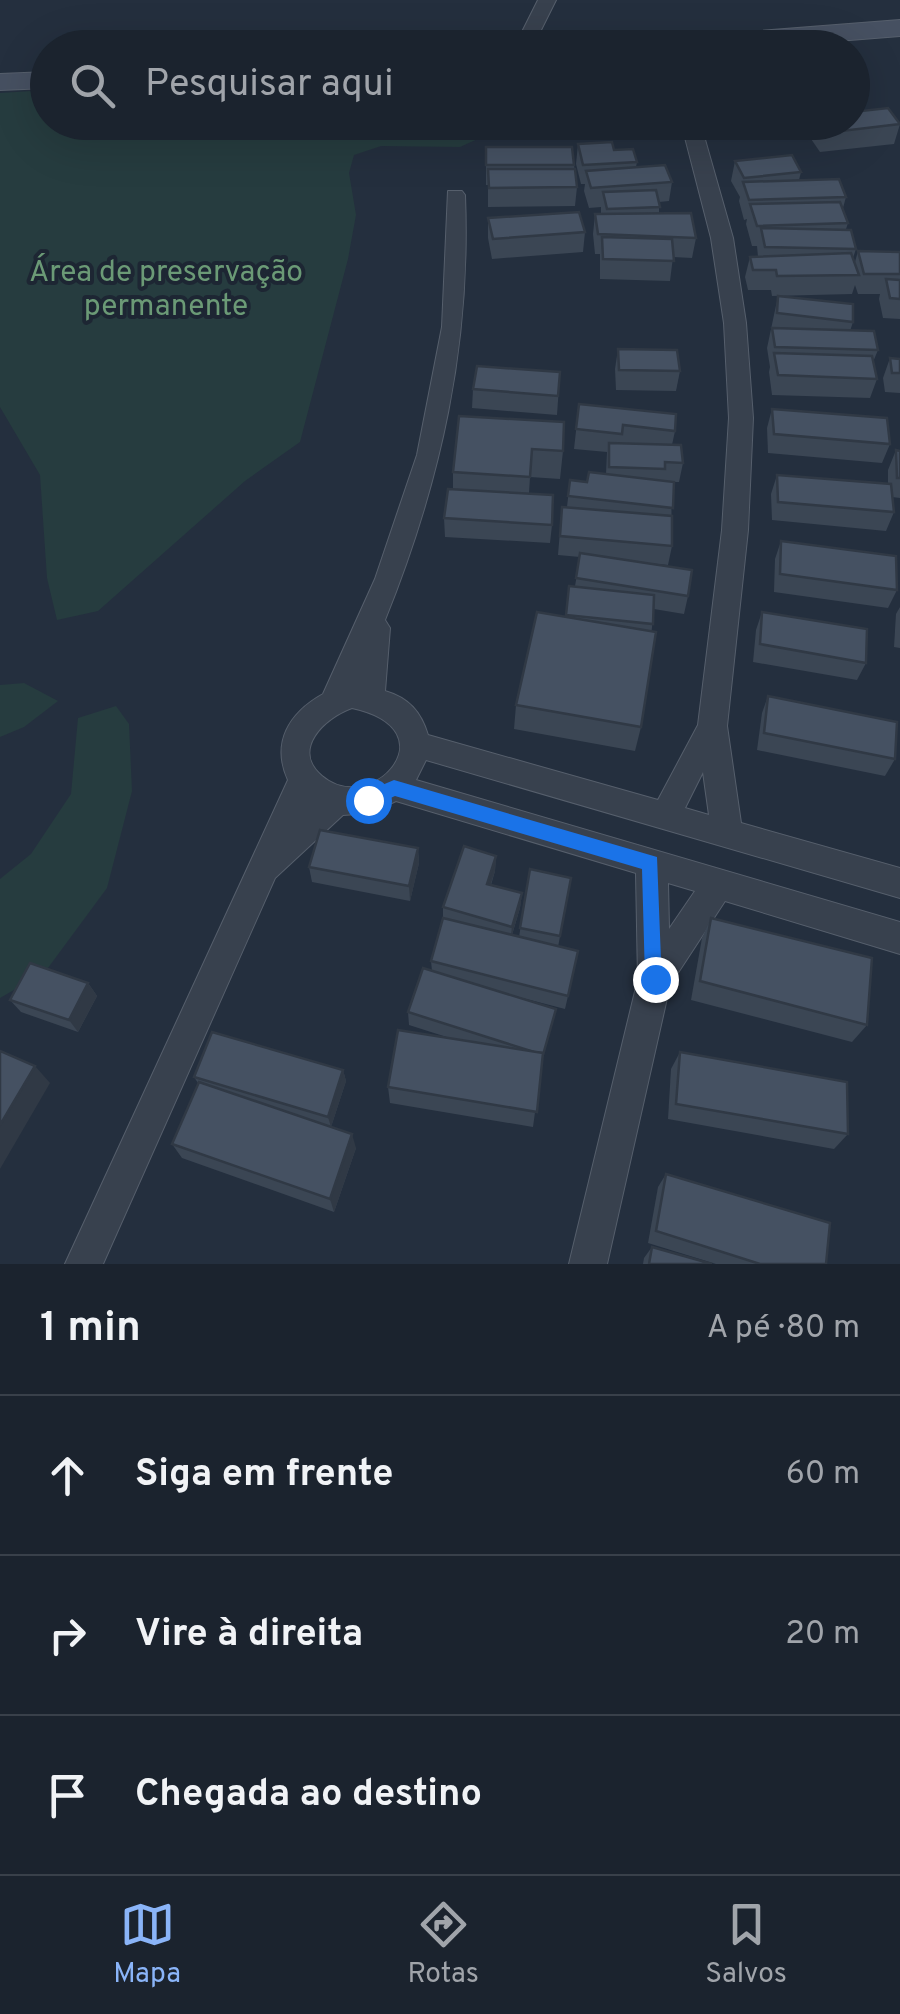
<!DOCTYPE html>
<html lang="pt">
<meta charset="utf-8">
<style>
:root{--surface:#1b232e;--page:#242b36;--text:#f1f3f6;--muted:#a0a4aa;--line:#39404a;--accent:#8ab4f8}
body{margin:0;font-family:Overpass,sans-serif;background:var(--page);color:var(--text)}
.stop{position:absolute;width:30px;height:30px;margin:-22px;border:8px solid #1a73e8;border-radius:50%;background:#fff}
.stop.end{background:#1a73e8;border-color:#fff;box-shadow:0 2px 10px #0008}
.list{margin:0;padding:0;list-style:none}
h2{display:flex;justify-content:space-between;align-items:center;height:130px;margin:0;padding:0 40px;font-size:42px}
h2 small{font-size:32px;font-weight:400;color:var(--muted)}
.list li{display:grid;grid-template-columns:65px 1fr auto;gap:30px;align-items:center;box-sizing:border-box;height:160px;padding:0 40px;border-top:2px solid var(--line)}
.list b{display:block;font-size:38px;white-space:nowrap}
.list em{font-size:32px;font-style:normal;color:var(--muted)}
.icon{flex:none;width:55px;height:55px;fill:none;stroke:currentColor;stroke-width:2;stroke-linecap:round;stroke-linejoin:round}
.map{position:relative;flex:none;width:900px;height:1264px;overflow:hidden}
.search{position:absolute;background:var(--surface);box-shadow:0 10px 40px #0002;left:30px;right:30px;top:30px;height:110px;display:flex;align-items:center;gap:25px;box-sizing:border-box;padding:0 35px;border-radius:55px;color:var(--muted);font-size:38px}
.sheet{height:610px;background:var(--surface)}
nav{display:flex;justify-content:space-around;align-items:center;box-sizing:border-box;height:140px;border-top:2px solid var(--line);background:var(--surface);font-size:28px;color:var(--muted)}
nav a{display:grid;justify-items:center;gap:5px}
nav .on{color:var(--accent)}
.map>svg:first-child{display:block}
</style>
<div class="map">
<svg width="900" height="1264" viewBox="0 0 900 1264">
<rect width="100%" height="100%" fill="#242f3e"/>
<!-- green -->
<g fill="#263c3f">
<path d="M 47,90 L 48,122 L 513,123 L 460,147 L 381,146 L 354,155 L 349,173 L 356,215 L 348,259 L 300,442 L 245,481 L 98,611 L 57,620 L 47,578 L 40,475 L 0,407 L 0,93 Z"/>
<path d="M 24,683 L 58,701 L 24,727 L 0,737 L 0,685 Z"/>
<path d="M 116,706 L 129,724 L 132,791 L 107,888 L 45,972 L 0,998 L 0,879 L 31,854 L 71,794 L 78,718 Z"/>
</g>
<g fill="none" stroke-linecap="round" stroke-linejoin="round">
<!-- street casing -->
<g stroke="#565f6c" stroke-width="2">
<g id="street">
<path d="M 538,0 L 556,0 L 532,48 L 514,48 Z"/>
<path d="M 681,122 L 700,122 L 733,238 L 746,323 L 753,418 L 748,530 L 727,726 L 741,823 L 900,868 L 900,898 L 426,760 L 416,780 L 900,922 L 900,954 L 725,901 L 670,985 L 607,1264 L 569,1264 L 638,979 L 636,873 L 396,801 L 371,813 L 343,815 L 275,878 L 103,1264 L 65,1264 L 288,780 C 271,743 289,713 323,694 L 375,579 L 417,455 L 442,327 L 448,191 L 462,191 L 465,195 C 471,345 441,481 385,620 L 390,628 L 385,691 C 409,698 421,712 428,735 L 658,800 L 698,725 L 722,530 L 729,418 L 724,323 L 711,238 ZM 352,708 C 453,730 371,818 322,776 C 291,750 324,718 352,708 ZM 703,772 L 709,815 L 685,808 ZM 668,883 L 695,891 L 669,929 Z"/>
</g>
</g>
<!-- secondary casing -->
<g stroke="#565f6c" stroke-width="2">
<g id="secondary">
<path d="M 900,20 L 900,36 L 750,48 L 632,48 L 645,40 Z"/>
<path d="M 48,72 L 48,88 L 0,90 L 0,74 Z"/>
</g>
</g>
<!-- street -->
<use href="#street" fill="#38414e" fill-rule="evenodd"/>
<!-- secondary -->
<use href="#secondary" fill="#465061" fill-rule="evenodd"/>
</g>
<!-- wall -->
<g fill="#3b4654">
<path d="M 813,122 L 852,122 L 900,124 L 894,144 L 820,152 L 809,136 Z"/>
<path d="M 578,144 L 614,150 L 637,162 L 636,167 L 672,182 L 669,201 L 659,202 L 659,214 L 696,238 L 692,258 L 673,257 L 670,281 L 600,279 L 600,254 L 595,254 L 593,234 L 595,214 L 601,214 L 601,207 L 589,208 L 584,191 L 585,184 L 581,184 L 576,164 Z"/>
<path d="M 486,147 L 574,165 L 577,187 L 575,206 L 488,207 L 488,185 L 486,185 Z"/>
<path d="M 735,161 L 801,172 L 799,180 L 846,197 L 843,208 L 848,223 L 846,229 L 856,249 L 853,258 L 855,262 L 858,251 L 900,252 L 900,319 L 883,318 L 879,299 L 880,294 L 858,294 L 855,285 L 852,294 L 772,296 L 771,290 L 748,290 L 745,277 L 750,257 L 758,257 L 757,246 L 752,246 L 746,224 L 747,219 L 744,220 L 739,201 L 740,197 L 731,181 Z"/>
<path d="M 488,218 L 585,232 L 583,252 L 492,259 L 488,238 Z"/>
<path d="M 778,296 L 853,322 L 850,331 L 878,350 L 873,362 L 877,379 L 870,398 L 772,395 L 769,372 L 770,367 L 767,348 Z"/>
<path d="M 618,349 L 680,371 L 676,391 L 616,390 L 615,369 Z"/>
<path d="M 890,358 L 900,359 L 900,393 L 885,392 L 883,378 Z"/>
<path d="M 560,372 L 557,415 L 472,408 L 473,389 Z"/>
<path d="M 579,404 L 675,431 L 672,445 L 683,463 L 679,482 L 671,482 L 672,546 L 668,565 L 638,562 L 688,596 L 684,614 L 654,609 L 641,727 L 635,751 L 514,729 L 516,705 L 566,617 L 569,586 L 575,586 L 580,557 L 558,555 L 562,507 L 567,507 L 570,480 L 587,482 L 606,474 L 607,452 L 574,449 Z"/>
<path d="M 772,409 L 890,444 L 882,463 L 768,453 L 767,428 Z"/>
<path d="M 459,416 L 563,451 L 560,479 L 530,477 L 529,493 L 552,525 L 550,543 L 445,537 L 444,518 L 453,489 L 453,472 Z"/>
<path d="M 896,450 L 900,451 L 900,498 L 892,497 L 894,512 L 886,531 L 772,520 L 771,494 L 777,475 L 888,484 L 888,470 Z"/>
<path d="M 781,541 L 897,590 L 888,608 L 774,592 L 775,559 Z"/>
<path d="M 900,607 L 900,648 L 894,647 L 896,614 Z"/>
<path d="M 762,612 L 866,663 L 857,680 L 753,662 L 756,630 Z"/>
<path d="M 768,696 L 895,759 L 885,776 L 757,750 L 762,713 Z"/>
<path d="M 418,848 L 419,863 L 410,901 L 312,882 L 309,867 Z"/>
<path d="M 496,856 L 495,871 L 491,885 L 522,893 L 520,908 L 512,935 L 519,937 L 530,869 L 571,878 L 558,947 L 568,996 L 565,1009 L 499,992 L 556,1009 L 542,1061 L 533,1127 L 390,1103 L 388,1087 L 456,1040 L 409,1025 L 408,1012 L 432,971 L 431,961 L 443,919 L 443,907 Z"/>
<path d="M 711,918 L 867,1025 L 852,1042 L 691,1000 L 702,938 Z"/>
<path d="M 88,983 L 97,996 L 78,1032 L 21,1012 L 10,1000 Z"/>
<path d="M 680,1052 L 848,1134 L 834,1149 L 668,1119 L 671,1069 Z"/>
<path d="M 343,1070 L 346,1081 L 331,1127 L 356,1148 L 334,1212 L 182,1158 L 172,1144 L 198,1083 L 194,1077 Z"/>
<path d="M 666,1174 L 826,1264 L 716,1264 L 648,1243 L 658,1187 Z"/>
<path d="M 652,1247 L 712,1264 L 643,1264 L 644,1258 Z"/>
</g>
<!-- shaded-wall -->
<g fill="#303945">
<path d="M 418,848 L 419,863 L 410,901 L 409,886 Z"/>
<path d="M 496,856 L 495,871 L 486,898 L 487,884 Z"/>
<path d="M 522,893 L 520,908 L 510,941 L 512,927 Z"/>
<path d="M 88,983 L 97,996 L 78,1032 L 69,1020 Z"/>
<path d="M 35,1066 L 50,1083 L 0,1169 L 0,1125 Z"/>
<path d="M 343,1070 L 346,1081 L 331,1127 L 328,1117 Z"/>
<path d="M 352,1134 L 356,1148 L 334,1212 L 330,1199 Z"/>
</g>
<!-- building -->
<g fill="#455162" stroke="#303945" stroke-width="2.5">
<path d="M 888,108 L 900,124 L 825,133 L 819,122 L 852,122 L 852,112 Z"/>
<path d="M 612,142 L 614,150 L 633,149 L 637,162 L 583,165 L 578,144 Z"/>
<path d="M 486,147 L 572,147 L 574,165 L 486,165 Z"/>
<path d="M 792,155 L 801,172 L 744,178 L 735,161 Z"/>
<path d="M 665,165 L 672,182 L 591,188 L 586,171 Z"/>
<path d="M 488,169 L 575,169 L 577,187 L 489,188 Z"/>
<path d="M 839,179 L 846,197 L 749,200 L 743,182 Z"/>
<path d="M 656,190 L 660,207 L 607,209 L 603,192 Z"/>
<path d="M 840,202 L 848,223 L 757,226 L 750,204 Z"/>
<path d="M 579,212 L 585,232 L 493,239 L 488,218 Z"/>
<path d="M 691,213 L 696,238 L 598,234 L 595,214 Z"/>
<path d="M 761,228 L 851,230 L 856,249 L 765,247 Z"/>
<path d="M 602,237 L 672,239 L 674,261 L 603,259 Z"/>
<path d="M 858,251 L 900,252 L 900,274 L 864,274 Z"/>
<path d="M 851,253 L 859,275 L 777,276 L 776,270 L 753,270 L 750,257 Z"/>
<path d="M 886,279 L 900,280 L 900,299 L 890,298 Z"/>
<path d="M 778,296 L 853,304 L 853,322 L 777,313 Z"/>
<path d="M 772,328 L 874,331 L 878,350 L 775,347 Z"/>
<path d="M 618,349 L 677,350 L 680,371 L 619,370 Z"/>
<path d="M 774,353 L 872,356 L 877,379 L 778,375 Z"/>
<path d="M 890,358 L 900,359 L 900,373 L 892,373 Z"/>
<path d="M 477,366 L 560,372 L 558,396 L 473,389 Z"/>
<path d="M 579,404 L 676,414 L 675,431 L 623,425 L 622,434 L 576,429 Z"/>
<path d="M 772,409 L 887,418 L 890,444 L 774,434 Z"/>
<path d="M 459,416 L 564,422 L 563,451 L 532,449 L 530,477 L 453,472 Z"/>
<path d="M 609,443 L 681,445 L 683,463 L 665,462 L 665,469 L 609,467 Z"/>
<path d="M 896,450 L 900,451 L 900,478 L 897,478 Z"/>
<path d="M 589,472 L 674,482 L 673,508 L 568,496 L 570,480 L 587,482 Z"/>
<path d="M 777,475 L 891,484 L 894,512 L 778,502 Z"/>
<path d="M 448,489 L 553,495 L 552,525 L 444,518 Z"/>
<path d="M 562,507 L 672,516 L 672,546 L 560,536 Z"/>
<path d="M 781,541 L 896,556 L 897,590 L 780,574 Z"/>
<path d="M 580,553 L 692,570 L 688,596 L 576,578 Z"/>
<path d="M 569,586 L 654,595 L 653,624 L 566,615 Z"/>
<path d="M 537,612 L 656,632 L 641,727 L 516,705 Z"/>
<path d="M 762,612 L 867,629 L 866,663 L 760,644 Z"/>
<path d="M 768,696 L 897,722 L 895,759 L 764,733 Z"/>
<path d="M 320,830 L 418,848 L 409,886 L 309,867 Z"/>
<path d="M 464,846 L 496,856 L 487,884 L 522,893 L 512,927 L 443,907 Z"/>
<path d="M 530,869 L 571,878 L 560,936 L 520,928 Z"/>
<path d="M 443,918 L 578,951 L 568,996 L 431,961 Z"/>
<path d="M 711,918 L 872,958 L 867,1025 L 700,981 Z"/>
<path d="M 30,963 L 88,983 L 69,1020 L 10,1000 Z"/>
<path d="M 423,968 L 556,1009 L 543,1055 L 543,1053 L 534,1052 L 408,1012 Z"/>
<path d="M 398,1030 L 543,1053 L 537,1112 L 388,1087 Z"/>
<path d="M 212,1032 L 343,1070 L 328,1117 L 194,1077 Z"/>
<path d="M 0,1051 L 35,1066 L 0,1125 Z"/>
<path d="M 680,1052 L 847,1082 L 848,1134 L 676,1104 Z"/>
<path d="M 199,1082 L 352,1134 L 330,1199 L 172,1144 Z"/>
<path d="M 666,1174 L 830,1223 L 826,1264 L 760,1264 L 656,1231 Z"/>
<path d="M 652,1247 L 712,1264 L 649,1264 Z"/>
</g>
<!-- route -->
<path fill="#1a73e8" d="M 394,780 L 657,857 L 662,986 L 648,986 L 645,979 L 642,869 L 395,796 L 368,808 L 361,805 L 361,794 Z"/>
<g text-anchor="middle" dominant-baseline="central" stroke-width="8" stroke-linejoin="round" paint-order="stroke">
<!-- far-park labels -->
<g font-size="30" fill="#6b9a76" stroke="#1d2633">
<text x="166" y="273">Área de preservação<tspan x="166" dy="34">permanente</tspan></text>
</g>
</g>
</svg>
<div class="stop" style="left:368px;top:800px"></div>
<div class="stop end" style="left:655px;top:979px"></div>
<div class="search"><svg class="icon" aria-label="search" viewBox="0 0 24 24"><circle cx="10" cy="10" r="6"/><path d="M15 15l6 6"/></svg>Pesquisar aqui</div>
</div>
<section class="sheet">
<h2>1 min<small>A pé · 80 m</small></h2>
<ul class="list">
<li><svg class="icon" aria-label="ahead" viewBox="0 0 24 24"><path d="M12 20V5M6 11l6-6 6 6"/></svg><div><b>Siga em frente</b></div><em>60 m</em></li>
<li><svg class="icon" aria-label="right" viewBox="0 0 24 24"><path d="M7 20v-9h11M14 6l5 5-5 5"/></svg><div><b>Vire à direita</b></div><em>20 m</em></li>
<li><svg class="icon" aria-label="arrive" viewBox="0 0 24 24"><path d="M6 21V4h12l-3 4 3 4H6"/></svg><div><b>Chegada ao destino</b></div></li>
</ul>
</section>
<nav>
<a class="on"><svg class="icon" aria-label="map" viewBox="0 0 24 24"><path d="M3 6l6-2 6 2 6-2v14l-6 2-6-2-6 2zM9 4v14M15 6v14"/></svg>Mapa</a>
<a><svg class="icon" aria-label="directions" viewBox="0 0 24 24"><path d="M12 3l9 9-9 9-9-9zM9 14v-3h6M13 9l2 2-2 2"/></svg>Rotas</a>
<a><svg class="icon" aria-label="saved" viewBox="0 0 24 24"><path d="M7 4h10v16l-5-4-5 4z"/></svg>Salvos</a>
</nav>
